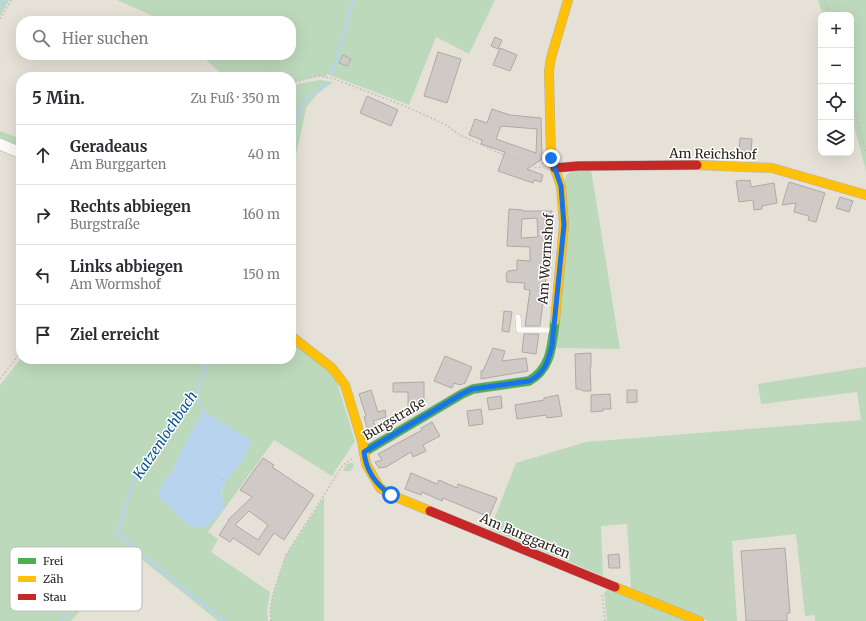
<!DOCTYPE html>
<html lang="de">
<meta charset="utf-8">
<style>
:root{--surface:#fff;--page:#f2f2f3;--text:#2b2b33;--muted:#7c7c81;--line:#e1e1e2}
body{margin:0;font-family:Merriweather,serif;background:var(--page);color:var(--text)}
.controls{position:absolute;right:12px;top:12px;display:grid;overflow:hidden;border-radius:8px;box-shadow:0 4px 16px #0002}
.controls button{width:36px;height:36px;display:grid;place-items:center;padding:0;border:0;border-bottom:1px solid var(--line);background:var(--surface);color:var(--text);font:20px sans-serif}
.stop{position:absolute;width:12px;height:12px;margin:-9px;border:3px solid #1a73e8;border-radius:50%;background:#fff}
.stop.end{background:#1a73e8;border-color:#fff;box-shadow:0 1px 4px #0008}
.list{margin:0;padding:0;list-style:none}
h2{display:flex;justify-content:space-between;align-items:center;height:52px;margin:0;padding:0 16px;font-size:17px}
h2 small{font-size:13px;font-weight:400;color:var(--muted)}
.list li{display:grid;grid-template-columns:26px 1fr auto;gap:12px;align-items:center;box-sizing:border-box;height:60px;padding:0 16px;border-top:1px solid var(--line)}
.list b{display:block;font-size:15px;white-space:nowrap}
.list p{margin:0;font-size:13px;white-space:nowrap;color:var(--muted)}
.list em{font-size:13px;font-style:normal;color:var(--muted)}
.icon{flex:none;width:22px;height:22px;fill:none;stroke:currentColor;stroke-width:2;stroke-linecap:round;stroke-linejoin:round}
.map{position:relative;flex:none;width:866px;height:621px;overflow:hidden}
.search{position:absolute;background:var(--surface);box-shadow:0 4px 16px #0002;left:16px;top:16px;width:280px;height:44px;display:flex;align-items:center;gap:10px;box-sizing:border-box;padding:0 14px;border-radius:16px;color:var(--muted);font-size:15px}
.panel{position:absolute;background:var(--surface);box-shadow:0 4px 16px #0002;left:16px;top:72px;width:280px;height:292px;border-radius:16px}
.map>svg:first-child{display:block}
</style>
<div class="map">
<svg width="866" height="621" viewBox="0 0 866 621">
<rect width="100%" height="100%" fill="#e6e1d7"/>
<!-- green -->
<g fill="#bdd9bb" fill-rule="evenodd">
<path d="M 0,0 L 9,0 L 0,16 Z"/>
<path d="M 117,0 L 495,0 L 469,54 L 436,37 L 409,105 L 327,74 L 326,77 L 318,76 L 291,83 L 291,77 L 225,77 L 201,55 L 291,55 L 291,21 L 164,21 Z"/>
<path d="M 818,0 L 866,0 L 866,171 L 851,115 L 851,15 L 823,15 Z"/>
<path d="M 320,80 L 333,82 L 317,94 L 306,108 L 291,179 L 291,85 Z"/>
<path d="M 0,131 L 21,139 L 21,150 L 0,141 Z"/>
<path d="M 591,169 L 620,349 L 557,348 L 564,184 L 566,175 L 573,171 Z"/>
<path d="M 291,340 L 335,376 L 355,441 L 332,476 L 274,440 L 208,532 L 218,539 L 211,552 L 270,592 L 267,611 L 268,621 L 218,621 L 139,557 L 128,557 L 71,621 L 0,621 L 0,385 L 21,358 L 291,359 ZM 242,461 C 233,472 219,485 222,500 L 190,527 L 179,515 L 166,478 L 172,474 L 175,464 Z"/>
<path d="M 866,367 L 866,621 L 815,621 L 815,615 L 805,616 L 796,534 L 732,541 L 737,621 L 708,621 L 631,588 L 627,524 L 601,526 L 603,576 L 490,529 L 516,463 L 586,442 L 861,420 L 857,392 L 761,404 L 758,384 Z"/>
<path d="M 351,463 L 354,464 C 353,471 349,473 343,470 L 347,464 Z"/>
<path d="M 324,497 L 324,621 L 271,621 L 270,610 L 273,594 L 286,555 Z"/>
<path d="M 607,589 L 687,621 L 607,621 L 604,593 Z"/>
</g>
<!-- water -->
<path fill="#b8d3ed" d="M 203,411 L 252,441 L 242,461 L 226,481 L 221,493 L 225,507 C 218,517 205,532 192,527 C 187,525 163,500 157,495 L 166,478 L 172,474 L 175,464 L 184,445 Z"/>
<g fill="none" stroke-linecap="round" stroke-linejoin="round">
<!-- stream -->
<g stroke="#b8d3ed" stroke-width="2.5">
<path d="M 0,8 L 4,0"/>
<path d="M 331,74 L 335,65 L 353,0"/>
<path d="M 291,137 L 301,105 L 327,82"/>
<path d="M 207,359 L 204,374 L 195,395 L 136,474 L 117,534 L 224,621"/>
<path d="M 195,395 L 203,411"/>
<path d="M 60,621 L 125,554 L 130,546"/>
</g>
</g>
<!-- building -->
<g fill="#d0cac7" stroke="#aea9a6" fill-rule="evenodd">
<path d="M 495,37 L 502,40 L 498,49 L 491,46 Z"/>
<path d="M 500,48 L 517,55 L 510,71 L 493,65 Z"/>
<path d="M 438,52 L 461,59 L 447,103 L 424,96 Z"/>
<path d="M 343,55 L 351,59 L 347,66 L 339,63 Z"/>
<path d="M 367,96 L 398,110 L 391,126 L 360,113 Z"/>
<path d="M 492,109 L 510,115 L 541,118 L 542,159 L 527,169 L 543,175 L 541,182 L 534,180 L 533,183 L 498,171 L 505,152 L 481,144 L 482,140 L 469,135 L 475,119 L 487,123 ZM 501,126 L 537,129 L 536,153 L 496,139 Z"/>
<path d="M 740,138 L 752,139 L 751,152 L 739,151 Z"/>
<path d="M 745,180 L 745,181 L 750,180 L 751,187 L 774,183 L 777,203 L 762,206 L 762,209 L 754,210 L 753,200 L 739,202 L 736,181 Z"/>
<path d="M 789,182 L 825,193 L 816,222 L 808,220 L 809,216 L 794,212 L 796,203 L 782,205 Z"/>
<path d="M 840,197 L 853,201 L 849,212 L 836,208 Z"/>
<path d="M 509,209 L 523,210 L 523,211 L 552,211 L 552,254 L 550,254 L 550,270 L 547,270 L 540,326 L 525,326 L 530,290 L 524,289 L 525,283 L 507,282 L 506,274 L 508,271 L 517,270 L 517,260 L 530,261 L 530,247 L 507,246 ZM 537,218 L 538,237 L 521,238 L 522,219 Z"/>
<path d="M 504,311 L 512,312 L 509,332 L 502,331 Z"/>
<path d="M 524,334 L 539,334 L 536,354 L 522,352 Z"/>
<path d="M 493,348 L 505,351 L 502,361 L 526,358 L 528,371 L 481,379 L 481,371 L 483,371 Z"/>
<path d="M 591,353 L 591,367 L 590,367 L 591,391 L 583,391 L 580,389 L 576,389 L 575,354 Z"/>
<path d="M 445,356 L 472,367 L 465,383 L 460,385 L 454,383 L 452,388 L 434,381 Z"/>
<path d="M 424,382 L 424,403 L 416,403 L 416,411 L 413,412 L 408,412 L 408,392 L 393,392 L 393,383 Z"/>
<path d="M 371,390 L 378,412 L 385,410 L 386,417 L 373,421 L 379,433 L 370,438 L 364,417 L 366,416 L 359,394 Z"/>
<path d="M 627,390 L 637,390 L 637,402 L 627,403 Z"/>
<path d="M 610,394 L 611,409 L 603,409 L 603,411 L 591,412 L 591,395 Z"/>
<path d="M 558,395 L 562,416 L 547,418 L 546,415 L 517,419 L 515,405 L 544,400 L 544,398 Z"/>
<path d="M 501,396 L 502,408 L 489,410 L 487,398 Z"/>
<path d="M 481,409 L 483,424 L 469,426 L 467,411 Z"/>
<path d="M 432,422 L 440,436 L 423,445 L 426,451 L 413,457 L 411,452 L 386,467 L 379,468 L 375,462 L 382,460 L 378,454 L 422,430 L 421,428 Z"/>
<path d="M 263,458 L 274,465 L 272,467 L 314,495 L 284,540 L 274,533 L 259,555 L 233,538 L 230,542 L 219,535 L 229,520 L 228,520 L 252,497 L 240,490 ZM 249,511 L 268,525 L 258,540 L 235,525 Z"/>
<path d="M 411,473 L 437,484 L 439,480 L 457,488 L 458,484 L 497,498 L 489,517 L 443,498 L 442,501 L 422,492 L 421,495 L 405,489 Z"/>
<path d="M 785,548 L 790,613 L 787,613 L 787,621 L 746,621 L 741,551 Z"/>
<path d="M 619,554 L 620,568 L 609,568 L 608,555 Z"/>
</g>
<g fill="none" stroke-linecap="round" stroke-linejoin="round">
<!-- lane casing -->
<g stroke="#b4b1a9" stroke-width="6">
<path id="lane" d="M 518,317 L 519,330 L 553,330"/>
</g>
<!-- street casing -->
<g stroke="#b4b1a9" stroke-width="12">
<path id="street" d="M 0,144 L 21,153"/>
</g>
<!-- fast casing -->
<g stroke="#b4b1a9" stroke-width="10">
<path id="fast" d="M 364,452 L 462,394 L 473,389 L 529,381 C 552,368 552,344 555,321"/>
</g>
<!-- slow casing -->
<g stroke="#b4b1a9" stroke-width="10">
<g id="slow">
<path d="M 697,165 L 772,168 L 866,195"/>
<path d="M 555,321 L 564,225 L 561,186 L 551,158 L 549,71 L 551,58 L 568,0"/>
<path d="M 291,336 L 332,368 L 345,385 L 362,441 L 366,464 L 380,488 L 391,495 L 430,511"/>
<path d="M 615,587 L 699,621"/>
</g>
</g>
<!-- jam casing -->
<g stroke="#b4b1a9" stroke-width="10">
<g id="jam">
<path d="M 555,168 L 578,166 L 697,165"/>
<path d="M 430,511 L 615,587"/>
</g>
</g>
<!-- path -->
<g stroke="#c3c2bf" stroke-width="1.5" stroke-dasharray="2 2" stroke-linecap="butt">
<path d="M 825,0 L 829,15"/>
<path d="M 0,19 L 11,0"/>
<path d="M 291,83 L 318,76 L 332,78 L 407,107 L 446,125 L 460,135 L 497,152 L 537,168 L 541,167"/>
<path d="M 851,95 L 866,153"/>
<path d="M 0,379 L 21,352"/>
<path d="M 222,479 L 230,484"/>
<path d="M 602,595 L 605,621"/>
<path d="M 271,621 L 270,610 L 273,594 L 286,555 L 343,465 L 352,459"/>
</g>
<!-- lane -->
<use href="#lane" stroke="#fbfaf9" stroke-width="5.5"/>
<!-- street -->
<use href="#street" stroke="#fbfaf9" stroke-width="11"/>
<!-- fast -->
<use href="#fast" stroke="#4caf50" stroke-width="9"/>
<!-- slow -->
<use href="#slow" stroke="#ffc107" stroke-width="9"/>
<!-- jam -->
<use href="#jam" stroke="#c62828" stroke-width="9"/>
</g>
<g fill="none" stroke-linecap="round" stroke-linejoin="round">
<!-- route -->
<path stroke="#1a73e8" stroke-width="5" d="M 391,495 C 375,484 366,471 364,452 L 462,394 L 472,389 L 529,381 C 544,374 548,362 552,346 L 564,225 L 561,186 L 551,158"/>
</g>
<g text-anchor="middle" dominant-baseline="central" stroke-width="3" stroke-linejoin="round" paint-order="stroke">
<!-- street labels -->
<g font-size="13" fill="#28241e" stroke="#fff">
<text transform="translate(713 154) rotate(1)">Am Reichshof</text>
<text transform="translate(546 259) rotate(-86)">Am Wormshof</text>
<text transform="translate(394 419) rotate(-31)">Burgstraße</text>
<text transform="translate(525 536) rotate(23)">Am Burggarten</text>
</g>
<!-- water labels -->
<g font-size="14" font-style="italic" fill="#00518e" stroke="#fff">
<text transform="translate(165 435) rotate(-56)">Katzenlochbach</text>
</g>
</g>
<!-- legend -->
<rect x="10" y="547" width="132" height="64" rx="6" fill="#fff" stroke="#bebdbc" stroke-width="1"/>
<rect x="18" y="558" width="18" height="6" fill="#4caf50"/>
<rect x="18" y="576" width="18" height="6" fill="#ffc107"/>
<rect x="18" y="594" width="18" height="6" fill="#c62828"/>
<g font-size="11" fill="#28241e">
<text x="43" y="565">Frei</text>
<text x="43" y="583">Zäh</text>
<text x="43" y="601">Stau</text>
</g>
</svg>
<div class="controls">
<button>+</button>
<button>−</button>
<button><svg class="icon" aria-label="locate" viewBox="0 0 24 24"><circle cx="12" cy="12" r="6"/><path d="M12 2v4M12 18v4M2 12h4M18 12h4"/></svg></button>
<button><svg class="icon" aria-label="layers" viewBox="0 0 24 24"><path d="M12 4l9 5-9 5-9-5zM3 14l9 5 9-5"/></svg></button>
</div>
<div class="stop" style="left:391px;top:495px"></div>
<div class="stop end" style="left:551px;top:158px"></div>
<div class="search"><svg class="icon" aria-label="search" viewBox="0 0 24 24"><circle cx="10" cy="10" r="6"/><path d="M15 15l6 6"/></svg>Hier suchen</div>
<section class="panel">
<h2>5 Min.<small>Zu Fuß · 350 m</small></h2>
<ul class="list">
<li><svg class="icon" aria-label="ahead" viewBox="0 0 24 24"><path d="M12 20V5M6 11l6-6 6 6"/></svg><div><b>Geradeaus</b><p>Am Burggarten</p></div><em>40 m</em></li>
<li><svg class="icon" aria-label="right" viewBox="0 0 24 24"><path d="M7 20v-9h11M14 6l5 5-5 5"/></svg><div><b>Rechts abbiegen</b><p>Burgstraße</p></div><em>160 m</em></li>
<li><svg class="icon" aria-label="left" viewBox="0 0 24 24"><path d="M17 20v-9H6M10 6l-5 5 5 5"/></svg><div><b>Links abbiegen</b><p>Am Wormshof</p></div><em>150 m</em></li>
<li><svg class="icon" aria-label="arrive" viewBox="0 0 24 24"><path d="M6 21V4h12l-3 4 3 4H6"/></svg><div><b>Ziel erreicht</b></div></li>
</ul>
</section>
</div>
